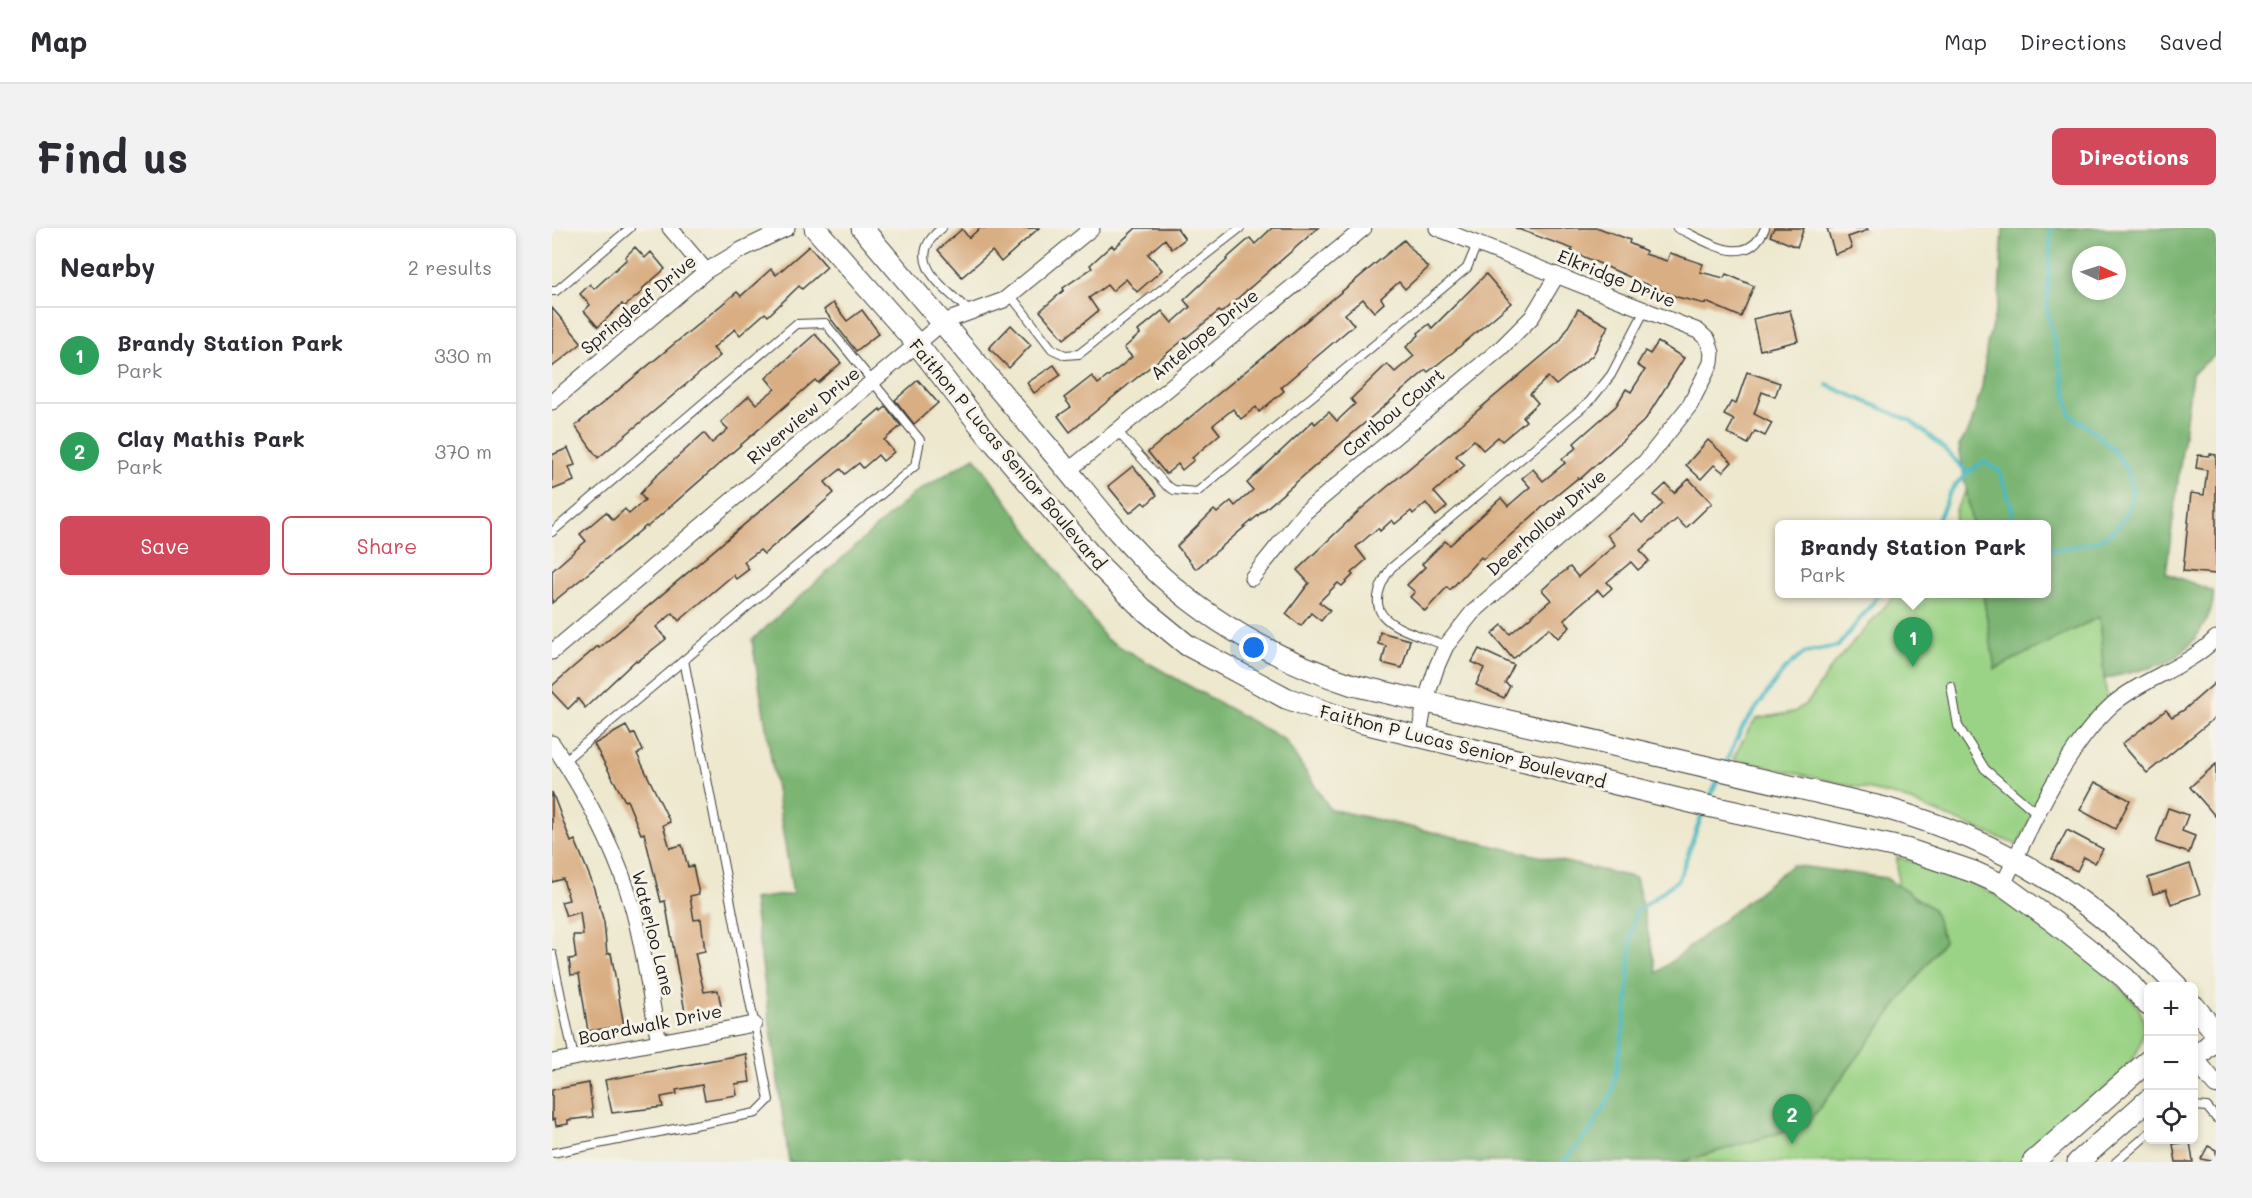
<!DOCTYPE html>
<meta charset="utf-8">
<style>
:root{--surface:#fff;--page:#f2f2f3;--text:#2b2b33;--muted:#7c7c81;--line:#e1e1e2;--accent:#d1495b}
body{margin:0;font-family:Mali,sans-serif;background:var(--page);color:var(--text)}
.controls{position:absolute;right:18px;bottom:18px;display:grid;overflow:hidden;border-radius:9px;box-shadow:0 3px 9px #0003}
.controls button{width:54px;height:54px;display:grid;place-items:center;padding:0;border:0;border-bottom:2px solid var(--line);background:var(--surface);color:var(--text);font:30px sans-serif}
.compass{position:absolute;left:1520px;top:18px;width:54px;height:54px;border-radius:50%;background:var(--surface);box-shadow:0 3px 9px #0003;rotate:94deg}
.you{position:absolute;left:702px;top:420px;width:21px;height:21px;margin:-15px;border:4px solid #fff;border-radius:50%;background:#1a73e8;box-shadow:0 0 0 9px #1a73e833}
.badge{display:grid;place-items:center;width:39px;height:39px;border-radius:50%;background:var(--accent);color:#fff;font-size:20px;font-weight:700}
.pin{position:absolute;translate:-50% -50px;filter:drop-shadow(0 2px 3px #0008)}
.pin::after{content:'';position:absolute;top:32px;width:21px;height:18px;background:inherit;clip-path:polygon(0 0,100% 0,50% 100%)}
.popup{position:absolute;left:1223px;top:292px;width:276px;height:78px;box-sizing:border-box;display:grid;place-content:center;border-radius:9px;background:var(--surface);filter:drop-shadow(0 2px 4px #0005);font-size:20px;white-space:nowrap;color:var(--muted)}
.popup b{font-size:22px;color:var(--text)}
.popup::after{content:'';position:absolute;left:50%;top:100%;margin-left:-12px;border:12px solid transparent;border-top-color:var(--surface)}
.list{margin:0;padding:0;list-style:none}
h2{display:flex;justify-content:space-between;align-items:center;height:78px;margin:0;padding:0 24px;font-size:26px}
h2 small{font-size:20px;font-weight:400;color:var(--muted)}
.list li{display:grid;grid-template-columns:39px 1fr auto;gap:18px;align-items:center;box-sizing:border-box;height:96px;padding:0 24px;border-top:2px solid var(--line)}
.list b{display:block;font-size:22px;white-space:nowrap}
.list p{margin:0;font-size:20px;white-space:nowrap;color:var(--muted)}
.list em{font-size:20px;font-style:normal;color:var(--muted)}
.actions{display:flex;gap:12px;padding:18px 24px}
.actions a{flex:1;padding:14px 0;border:2px solid var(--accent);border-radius:9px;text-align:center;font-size:21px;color:var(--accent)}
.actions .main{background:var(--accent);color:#fff}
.icon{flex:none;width:33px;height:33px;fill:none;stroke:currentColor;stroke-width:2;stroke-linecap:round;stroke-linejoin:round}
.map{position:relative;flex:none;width:1664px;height:934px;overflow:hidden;border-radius:9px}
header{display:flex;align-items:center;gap:36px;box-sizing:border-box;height:84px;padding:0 30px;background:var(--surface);border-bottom:2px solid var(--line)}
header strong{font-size:28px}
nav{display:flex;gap:33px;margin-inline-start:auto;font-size:21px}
.intro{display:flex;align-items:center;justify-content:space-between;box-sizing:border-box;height:144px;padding:0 36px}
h1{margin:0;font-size:42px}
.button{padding:15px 27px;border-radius:9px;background:var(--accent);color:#fff;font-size:21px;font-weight:700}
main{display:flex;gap:36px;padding:0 36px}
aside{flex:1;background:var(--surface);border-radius:9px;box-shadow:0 3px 9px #0003}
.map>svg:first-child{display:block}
</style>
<header>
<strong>Map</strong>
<nav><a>Map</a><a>Directions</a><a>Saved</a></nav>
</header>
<div class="intro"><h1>Find us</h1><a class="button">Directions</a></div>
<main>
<aside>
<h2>Nearby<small>2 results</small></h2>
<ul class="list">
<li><span class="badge" style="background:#2e9e5b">1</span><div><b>Brandy Station Park</b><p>Park</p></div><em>330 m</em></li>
<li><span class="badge" style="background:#2e9e5b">2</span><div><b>Clay Mathis Park</b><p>Park</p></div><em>370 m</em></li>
</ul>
<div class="actions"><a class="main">Save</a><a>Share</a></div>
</aside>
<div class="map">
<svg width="1664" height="934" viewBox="0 0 1664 934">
<rect width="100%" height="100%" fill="#f7f3e8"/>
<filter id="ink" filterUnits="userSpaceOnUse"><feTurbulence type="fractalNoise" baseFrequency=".0167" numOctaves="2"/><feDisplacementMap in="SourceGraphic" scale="12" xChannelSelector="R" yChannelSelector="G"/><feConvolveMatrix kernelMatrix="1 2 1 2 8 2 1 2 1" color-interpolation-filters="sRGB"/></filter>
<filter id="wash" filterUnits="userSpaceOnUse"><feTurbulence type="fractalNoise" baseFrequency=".008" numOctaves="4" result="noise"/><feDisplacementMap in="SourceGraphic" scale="24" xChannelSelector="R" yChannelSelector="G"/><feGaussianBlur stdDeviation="1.35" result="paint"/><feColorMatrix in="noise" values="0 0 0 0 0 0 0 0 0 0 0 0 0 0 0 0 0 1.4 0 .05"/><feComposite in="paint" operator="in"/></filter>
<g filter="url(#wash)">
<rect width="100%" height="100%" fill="#ede8ce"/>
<!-- green -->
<g fill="#9bd386" stroke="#5c7851" stroke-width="1.5">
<path d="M 1414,263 L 1420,296 L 1403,296 L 1404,281 Z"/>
<path d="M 1344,366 L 1431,366 L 1443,440 L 1547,389 L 1555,473 L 1522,509 L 1465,617 L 1345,568 L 1181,531 L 1198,499 L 1204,491 L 1242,484 L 1257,473 L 1281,437 Z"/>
<path d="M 1345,629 C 1427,652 1505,693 1564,755 C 1571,763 1584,773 1588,783 C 1598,804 1584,829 1571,846 L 1469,934 L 1129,934 L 1255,897 L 1392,713 L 1381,681 L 1346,658 Z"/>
</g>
<!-- forest -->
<g fill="#7cb573" stroke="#4c6848" stroke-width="1.5" fill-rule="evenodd">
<path d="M 1451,0 L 1664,0 L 1664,126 L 1640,146 L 1614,345 L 1661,363 C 1664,388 1634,429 1611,436 C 1592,442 1572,446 1552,451 L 1547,389 L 1443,441 L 1431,366 L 1494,366 L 1494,296 L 1420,296 L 1407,218 L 1418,200 L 1430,159 L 1435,116 L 1447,71 ZM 1529,27 L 1565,27 L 1565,63 L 1529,63 Z"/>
<path d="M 423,229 L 554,411 L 733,512 L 778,581 L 1084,650 L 1105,745 L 1240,637 L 1334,650 L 1381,681 L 1392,713 L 1255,897 L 1129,934 L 237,934 L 201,671 L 241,666 L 200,412 L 361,266 Z"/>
</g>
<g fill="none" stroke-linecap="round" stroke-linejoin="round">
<!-- stream -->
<g stroke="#4ab9c1" stroke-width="4">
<path d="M 1275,157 L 1359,193 L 1385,214 L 1416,245"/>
<path d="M 1383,296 C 1390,286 1392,278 1397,267 C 1404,253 1420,241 1432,234 L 1447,243 L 1460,279 L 1461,296"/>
<path d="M 1494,322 C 1512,320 1533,318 1549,311 C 1560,306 1566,299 1572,289 C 1600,248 1550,208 1519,187 L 1495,82 L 1499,0"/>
<path d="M 1173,536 L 1190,500 L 1232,442 L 1252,425 L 1286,418 L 1328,366"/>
<path d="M 1157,571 L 1168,548"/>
<path d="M 1011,934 L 1037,904 L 1060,866 L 1075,780 L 1079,710 L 1083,685 L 1127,651 L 1151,584"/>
</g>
</g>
<g id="blocks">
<!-- building -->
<g fill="#d9ae83">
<path d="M 428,0 L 487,0 L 449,34 L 440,23 L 410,49 L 386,22 L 410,1 L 417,10 Z"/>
<path d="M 584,0 L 625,0 L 633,11 L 620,21 L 613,11 L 596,26 L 610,42 L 585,64 L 574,51 L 560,63 L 555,57 L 537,70 L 546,83 L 512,111 L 488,83 L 512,62 L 511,60 L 540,40 L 538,37 L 560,17 L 562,20 Z"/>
<path d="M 720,0 L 766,0 L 669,85 L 667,83 L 518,204 L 506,188 L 519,179 L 512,170 L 540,148 L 546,156 L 568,139 L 580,129 L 572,120 L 588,106 L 586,103 L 610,83 L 620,95 L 638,79 L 632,72 L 675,32 L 674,31 L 698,10 L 703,16 Z"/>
<path d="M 963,0 L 1047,0 L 1078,12 L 1077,15 L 1094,23 L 1093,26 L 1115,33 L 1118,25 L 1151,36 L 1148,44 L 1172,50 L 1174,46 L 1202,58 L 1189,89 L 1154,74 L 1153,76 L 1125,69 L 1091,55 L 1019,23 L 1021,21 Z"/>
<path d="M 1222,0 L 1252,0 L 1245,19 L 1218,8 Z"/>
<path d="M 1275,0 L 1315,0 L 1316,2 L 1296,9 L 1300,20 L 1283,26 Z"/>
<path d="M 852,12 L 876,40 L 853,61 L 847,54 L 829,70 L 832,75 L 822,84 L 811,71 L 793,86 L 802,97 L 729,159 L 732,163 L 707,184 L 704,179 L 689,191 L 681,181 L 661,197 L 668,206 L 640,230 L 642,232 L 630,242 L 626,236 L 614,246 L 596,224 Z"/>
<path d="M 257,18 L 275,39 L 250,61 L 247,58 L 216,88 L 213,85 L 188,107 L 183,101 L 161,120 L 168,128 L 46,230 L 23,198 L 185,64 L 189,68 L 219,41 L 224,47 Z"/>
<path d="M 83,19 L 93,30 L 99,24 L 113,41 L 90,61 L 91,63 L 72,79 L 70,76 L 46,99 L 32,83 L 38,77 L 28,66 L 38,56 L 42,61 L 75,31 L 73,29 Z"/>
<path d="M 934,46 L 959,75 L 906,120 L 876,144 L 874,142 L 644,341 L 625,318 L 662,282 L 665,285 L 679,273 L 683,278 L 701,262 L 695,255 L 761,193 L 763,196 L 777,184 L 785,193 L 803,176 L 799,171 L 835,136 L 843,144 L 862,128 L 854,119 L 867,107 L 866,105 L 877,96 L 880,100 Z"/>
<path d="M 281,75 L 295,93 L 310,82 L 327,105 L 304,123 L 272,82 Z"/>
<path d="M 0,80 L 30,115 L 0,139 Z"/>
<path d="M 1026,81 L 1056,98 L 1041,127 L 1004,157 L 996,149 L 978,166 L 986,175 L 971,189 L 974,193 L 950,213 L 946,209 L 931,222 L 922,212 L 904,228 L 913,237 L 882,264 L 895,279 L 884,288 L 874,275 L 861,286 L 859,283 L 843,296 L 840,292 L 828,303 L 826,300 L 804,319 L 814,332 L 799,345 L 801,347 L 790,358 L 786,355 L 767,374 L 778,382 L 769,393 L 759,385 L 749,398 L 734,386 L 757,355 L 745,342 L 809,281 L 1008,113 Z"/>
<path d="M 1238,82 L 1246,113 L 1208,122 L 1201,91 Z"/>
<path d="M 459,97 L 479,117 L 457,140 L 437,120 Z"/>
<path d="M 263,106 L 289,135 L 266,155 L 263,152 L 95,299 L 94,298 L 0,375 L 0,343 L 34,313 L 28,306 L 54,284 L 61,292 L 73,281 L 77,286 L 93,272 L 88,266 L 102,250 L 152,205 L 160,215 L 176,201 L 169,194 L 197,168 L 204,176 L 223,161 L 214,150 Z"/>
<path d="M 1106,114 L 1132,130 L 1093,192 L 1028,251 L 1026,250 L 993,277 L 931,331 L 929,329 L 898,362 L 895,359 L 873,383 L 858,369 L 863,364 L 855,357 L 873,339 L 870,336 L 893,313 L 898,317 L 949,270 L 956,278 L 978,259 L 970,250 L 981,241 L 991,253 L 1013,235 L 1010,231 L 1025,219 L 1022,215 L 1064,178 L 1074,161 L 1079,164 L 1093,142 L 1085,137 L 1093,123 L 1098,126 Z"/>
<path d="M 502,137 L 509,147 L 482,165 L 475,155 Z"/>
<path d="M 1195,144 L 1228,155 L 1223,169 L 1210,164 L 1202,186 L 1220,195 L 1213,208 L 1203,203 L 1196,216 L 1175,205 L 1182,192 L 1172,187 L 1179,174 L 1184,176 Z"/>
<path d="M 366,152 L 386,175 L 362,196 L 343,172 Z"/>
<path d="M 334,179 L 349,198 L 332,212 L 342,224 L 331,233 L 326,227 L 311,240 L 307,235 L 293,246 L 289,241 L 273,254 L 282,265 L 265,280 L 212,326 L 208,322 L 192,334 L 197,341 L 184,351 L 181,347 L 127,393 L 121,385 L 104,399 L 114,411 L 85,434 L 84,432 L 33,480 L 26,471 L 16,481 L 0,464 L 0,458 L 19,441 L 46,418 L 47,420 L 328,181 L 329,183 Z"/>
<path d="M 1156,212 L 1180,234 L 1171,244 L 1162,237 L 1149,251 L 1134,237 Z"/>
<path d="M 16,220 L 23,237 L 17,239 L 22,253 L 0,262 L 0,227 Z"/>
<path d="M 1658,226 L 1664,227 L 1664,346 L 1631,343 L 1639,265 L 1652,267 L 1655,242 L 1644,240 L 1646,227 L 1657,228 Z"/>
<path d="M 581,238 L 605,267 L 594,277 L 591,274 L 578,285 L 556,258 Z"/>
<path d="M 1137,251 L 1160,275 L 1134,300 L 1125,291 L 1088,322 L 1097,333 L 1086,342 L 1079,334 L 1055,354 L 1060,360 L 1051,368 L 1046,362 L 1025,379 L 1012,392 L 1018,399 L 1006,410 L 997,400 L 961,431 L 940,406 L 950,397 L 958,406 L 999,372 L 990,362 L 1001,352 L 1018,339 L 1026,349 L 1063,317 L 1055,307 L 1082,286 L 1090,295 L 1111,276 L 1102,267 L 1114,256 L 1122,265 Z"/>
<path d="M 828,404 L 858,412 L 850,440 L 830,435 L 834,418 L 826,416 Z"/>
<path d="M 927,421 L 962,437 L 953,455 L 958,458 L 952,470 L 924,457 L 932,440 L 920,434 Z"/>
<path d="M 1664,454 L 1664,489 L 1595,545 L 1570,516 L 1614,482 L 1620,489 L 1632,482 Z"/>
<path d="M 74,498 L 79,507 L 83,505 L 91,523 L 85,526 L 118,594 L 111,597 L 118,620 L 130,617 L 136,639 L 141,638 L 147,666 L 138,668 L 142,692 L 149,691 L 153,723 L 143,725 L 152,764 L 166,762 L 169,778 L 133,784 L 113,673 L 109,674 L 92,605 L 89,606 L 75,572 L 73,573 L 42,516 Z"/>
<path d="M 1664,536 L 1664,589 L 1638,559 Z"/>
<path d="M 1543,554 L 1578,572 L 1563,601 L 1528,582 Z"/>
<path d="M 0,564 L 19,614 L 23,612 L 40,654 L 52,694 L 55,726 L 59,725 L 72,798 L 36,803 L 27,746 L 19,747 L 17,731 L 24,730 L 21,707 L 31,707 L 28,684 L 14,688 L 9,674 L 17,672 L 11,651 L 0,654 Z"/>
<path d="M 1616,580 L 1636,587 L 1630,603 L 1643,608 L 1637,625 L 1604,614 Z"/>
<path d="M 1515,602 L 1551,621 L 1543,635 L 1532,629 L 1525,643 L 1500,631 Z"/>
<path d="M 1638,636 L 1648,666 L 1619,676 L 1614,662 L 1601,666 L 1596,650 Z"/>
<path d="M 194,826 L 198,854 L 183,856 L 185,867 L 153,872 L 150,857 L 124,862 L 125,866 L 109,869 L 111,879 L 60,885 L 53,852 Z"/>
<path d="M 37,855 L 41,889 L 16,892 L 16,896 L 4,898 L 3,891 L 0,892 L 0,862 Z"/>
<path d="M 1638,914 L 1641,934 L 1624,934 L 1621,916 Z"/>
<path d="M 1656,918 L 1664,922 L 1664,934 L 1649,931 Z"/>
</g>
</g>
</g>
<g filter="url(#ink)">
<use href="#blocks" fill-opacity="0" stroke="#3b3b37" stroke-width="1.5"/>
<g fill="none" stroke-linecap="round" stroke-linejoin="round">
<!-- service casing -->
<g stroke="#3b3b37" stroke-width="10">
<g id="service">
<path d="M 390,0 C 349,32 392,59 417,83"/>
<path d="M 1125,0 C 1155,13 1195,43 1213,0"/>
<path d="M 0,63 L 4,63 L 78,0"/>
<path d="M 459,68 L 500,121 L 513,127 L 527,126 L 688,0"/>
<path d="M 565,203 L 614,257 L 622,262 L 645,264 L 915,40 L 925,16"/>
<path d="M 0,304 L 244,96 L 273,95 L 368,212 L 363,238 L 12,533"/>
<path d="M 894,418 C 852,400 801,395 839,340 L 1038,173 L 1059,147 L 1093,82"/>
<path d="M 1399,458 L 1406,498 L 1433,541 L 1487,587"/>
<path d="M 0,726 L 22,830"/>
<path d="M 1642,878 L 1655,879 L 1664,890"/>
<path d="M 0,925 L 204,885 L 217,872 L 132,432"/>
<path d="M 1564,934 L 1596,906"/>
</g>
</g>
<!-- minor casing -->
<g stroke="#3b3b37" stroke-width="17">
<g id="minor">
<path d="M 118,0 L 154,43"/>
<path d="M 0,174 L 154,43 L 189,22 L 235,0"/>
<path d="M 516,243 L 812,0"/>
<path d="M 700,350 L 753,284 L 949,120 L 980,89 L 1005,47"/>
<path d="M 0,424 L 391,94 L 452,72 L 540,0"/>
<path d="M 867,507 L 873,474 L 885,438 L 894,418 L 920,385 L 1093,234 L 1138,177 L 1159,135 L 1160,125 L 1156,112 L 1146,103 L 885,0"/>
<path d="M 0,515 C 31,561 57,609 75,661 C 91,710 97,763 107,814"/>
<path d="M 1451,657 C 1477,601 1514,519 1560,477 C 1591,450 1635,440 1664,410"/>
<path d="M 0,834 L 202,796"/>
</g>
</g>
<!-- tertiary casing -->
<g stroke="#3b3b37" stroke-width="20">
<path id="tertiary" d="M 1642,830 L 1664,857"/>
</g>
<!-- secondary casing -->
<g stroke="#3b3b37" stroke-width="23">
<g id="secondary">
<path d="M 263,0 L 365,116 L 434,205 L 548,338 L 590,380 L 635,417 L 734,470 L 795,491 L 1151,577 L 1354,621 L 1422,644 L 1451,657 L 1502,694 L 1573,750 L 1596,777"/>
<path d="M 310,0 C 372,73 433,146 495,218 C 533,262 567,310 609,348 C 664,398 731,434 801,457 L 1333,580 C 1455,615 1537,668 1625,758"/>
<path d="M 1642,778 L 1664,805"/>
<path d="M 1642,831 L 1664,811"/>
<path d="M 1481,934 L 1596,833"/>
<path d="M 1526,934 L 1596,872"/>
</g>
</g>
<!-- service -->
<use href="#service" stroke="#fff" stroke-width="8"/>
<!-- minor -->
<use href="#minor" stroke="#fff" stroke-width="15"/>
<!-- tertiary -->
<use href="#tertiary" stroke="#fff" stroke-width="18"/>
<!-- secondary -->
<use href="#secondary" stroke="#fff" stroke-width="21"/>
</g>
</g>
<g text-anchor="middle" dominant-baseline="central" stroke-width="6" stroke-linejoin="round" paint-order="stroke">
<!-- street labels -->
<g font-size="18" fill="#1c1c1c" stroke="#f7f3e8">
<text transform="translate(1065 50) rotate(22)">Elkridge Drive</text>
<text transform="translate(86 76) rotate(-40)">Springleaf Drive</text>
<text transform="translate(652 106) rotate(-39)">Antelope Drive</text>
<text transform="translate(841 184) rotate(-40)">Caribou Court</text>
<text transform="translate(251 187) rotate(-40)">Riverview Drive</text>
<text transform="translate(456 226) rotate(50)">Faithon P Lucas Senior Boulevard</text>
<text transform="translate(994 294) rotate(-41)">Deerhollow Drive</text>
<text transform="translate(911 518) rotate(14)">Faithon P Lucas Senior Boulevard</text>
<text transform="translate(102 705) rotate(76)">Waterloo Lane</text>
<text transform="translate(98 796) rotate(-11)">Boardwalk Drive</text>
</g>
</g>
</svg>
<div class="controls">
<button>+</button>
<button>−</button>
<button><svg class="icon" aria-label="locate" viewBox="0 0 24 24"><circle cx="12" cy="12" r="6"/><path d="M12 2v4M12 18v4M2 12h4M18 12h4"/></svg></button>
</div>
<svg class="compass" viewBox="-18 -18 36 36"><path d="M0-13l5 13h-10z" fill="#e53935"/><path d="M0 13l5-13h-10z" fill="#7c7c81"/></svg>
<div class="you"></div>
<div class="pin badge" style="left:1361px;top:439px;background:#2e9e5b">1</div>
<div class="popup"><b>Brandy Station Park</b>Park</div>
<div class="pin badge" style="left:1240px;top:916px;background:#2e9e5b">2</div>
</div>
</main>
